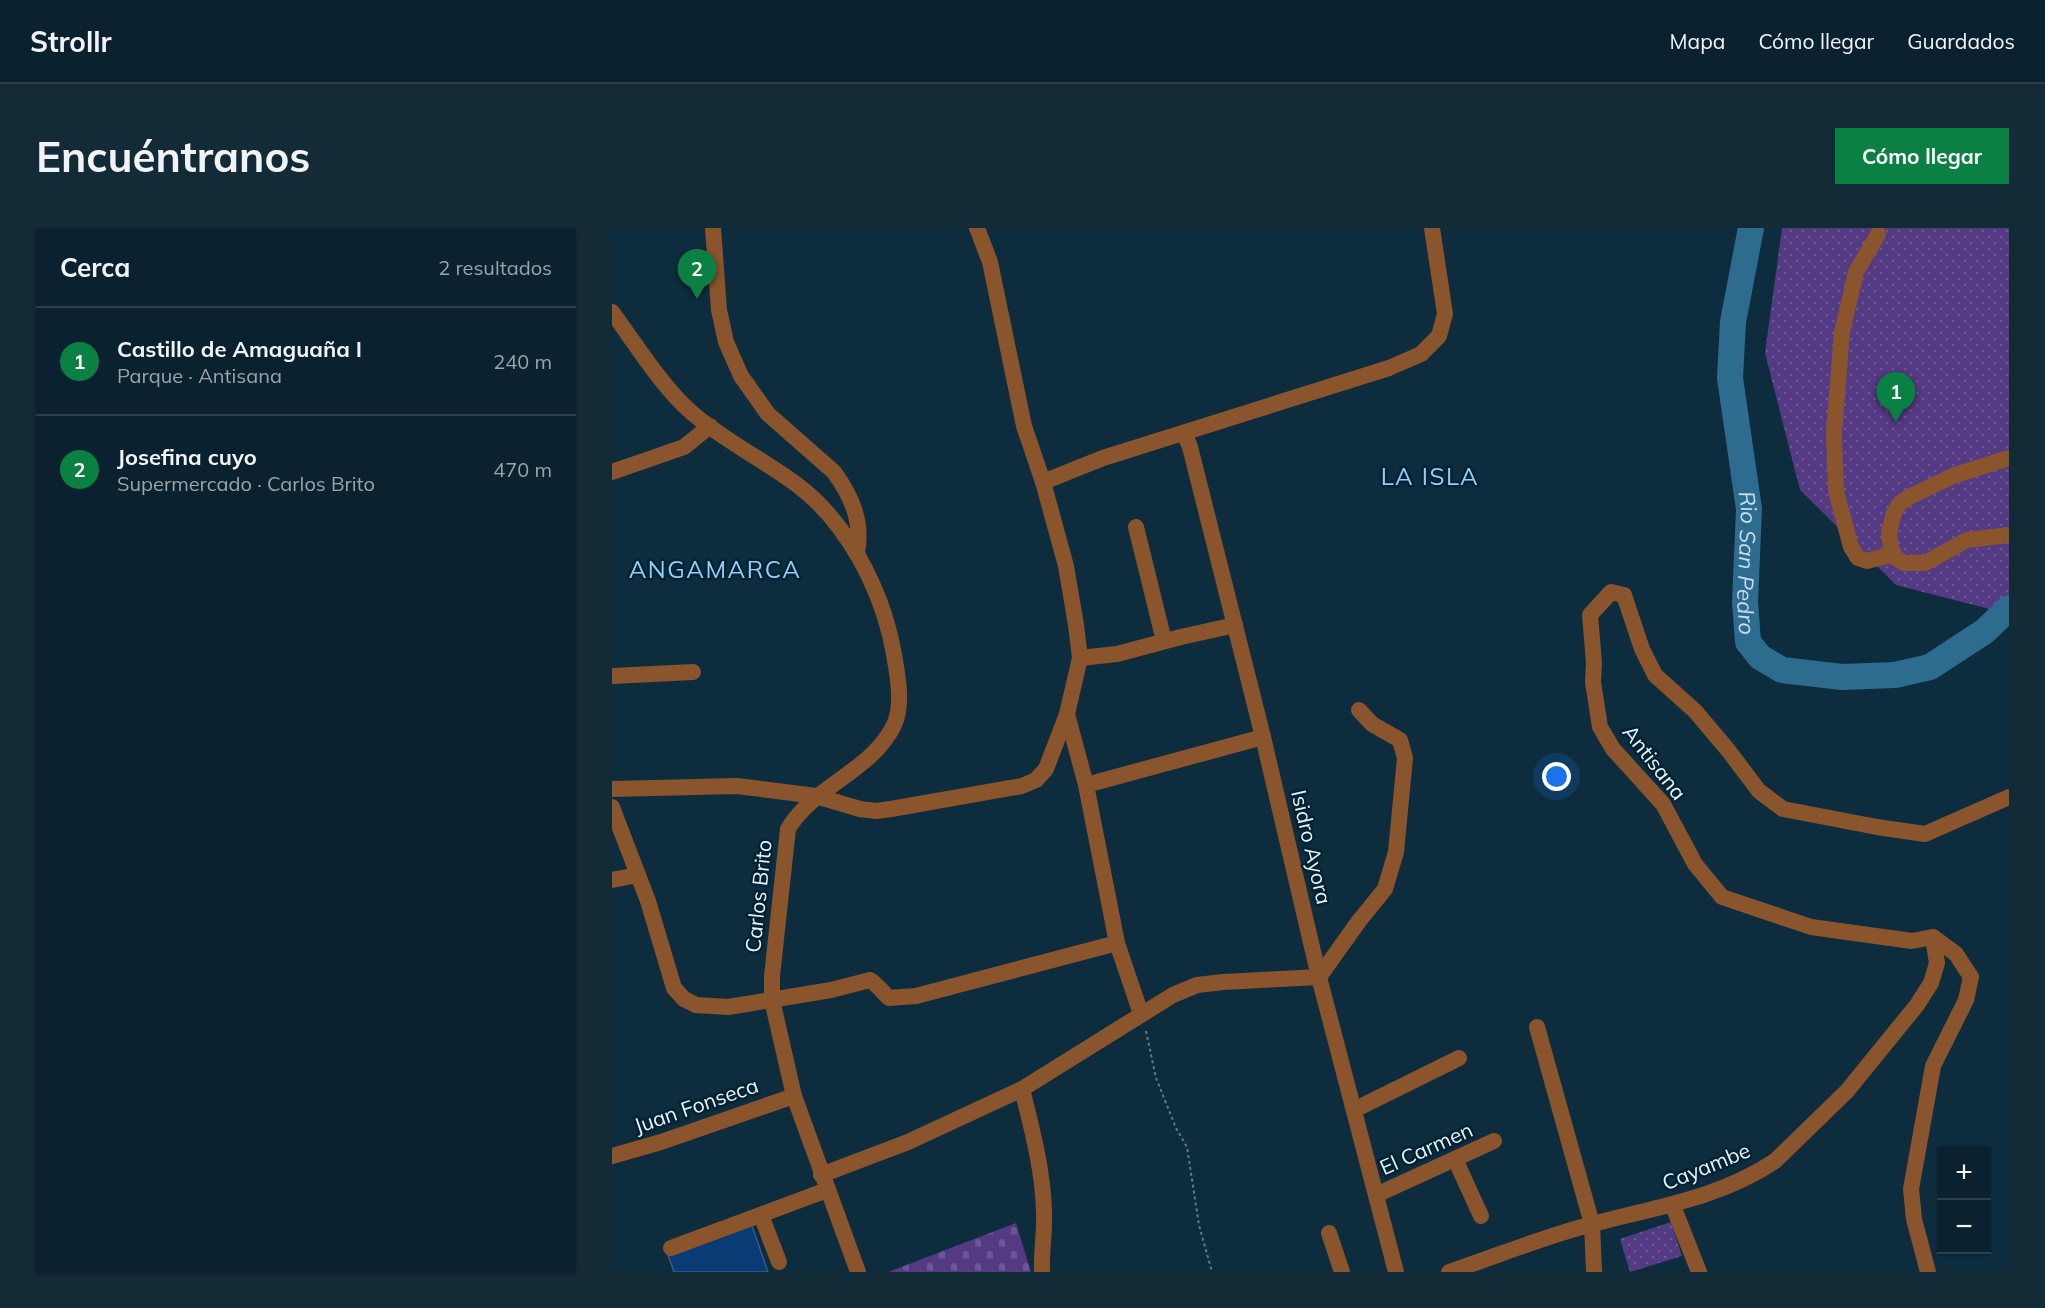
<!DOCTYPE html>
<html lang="es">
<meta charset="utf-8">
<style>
:root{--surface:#0a222f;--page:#132a37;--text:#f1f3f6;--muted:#99a4aa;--line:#2a3f4b;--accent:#0b8043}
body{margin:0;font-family:Mulish,sans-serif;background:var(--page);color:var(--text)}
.controls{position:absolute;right:18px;bottom:18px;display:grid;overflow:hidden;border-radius:0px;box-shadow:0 2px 4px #0004}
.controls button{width:54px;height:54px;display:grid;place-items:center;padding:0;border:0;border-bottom:2px solid var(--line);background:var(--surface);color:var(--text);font:30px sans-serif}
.you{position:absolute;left:945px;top:549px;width:21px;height:21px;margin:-15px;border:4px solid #fff;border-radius:50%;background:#1a73e8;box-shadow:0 0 0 9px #1a73e833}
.badge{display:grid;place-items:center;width:39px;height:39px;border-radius:50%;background:var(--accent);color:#fff;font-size:20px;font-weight:700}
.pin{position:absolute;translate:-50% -50px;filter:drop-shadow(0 2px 3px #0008)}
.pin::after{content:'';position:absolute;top:32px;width:21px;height:18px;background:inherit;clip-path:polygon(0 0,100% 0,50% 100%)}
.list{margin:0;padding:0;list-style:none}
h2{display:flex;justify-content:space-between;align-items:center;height:78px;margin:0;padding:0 24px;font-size:26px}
h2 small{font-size:20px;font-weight:400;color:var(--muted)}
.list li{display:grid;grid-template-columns:39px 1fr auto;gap:18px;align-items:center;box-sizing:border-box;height:108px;padding:0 24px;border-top:2px solid var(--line)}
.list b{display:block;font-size:22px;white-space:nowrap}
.list p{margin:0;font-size:20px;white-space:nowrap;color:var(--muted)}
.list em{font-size:20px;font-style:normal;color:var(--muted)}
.map{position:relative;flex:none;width:1397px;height:1044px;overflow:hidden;border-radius:0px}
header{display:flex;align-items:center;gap:36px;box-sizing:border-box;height:84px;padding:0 30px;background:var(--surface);border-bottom:2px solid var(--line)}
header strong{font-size:28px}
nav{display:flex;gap:33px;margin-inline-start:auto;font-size:21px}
.intro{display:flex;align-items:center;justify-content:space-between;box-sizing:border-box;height:144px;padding:0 36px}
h1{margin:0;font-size:42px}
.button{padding:15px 27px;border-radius:0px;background:var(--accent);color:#fff;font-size:21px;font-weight:700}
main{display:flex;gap:36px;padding:0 36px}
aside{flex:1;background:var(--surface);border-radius:0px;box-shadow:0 2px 4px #0004}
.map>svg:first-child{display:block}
</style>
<header>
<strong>Strollr</strong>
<nav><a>Mapa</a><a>Cómo llegar</a><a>Guardados</a></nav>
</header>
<div class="intro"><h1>Encuéntranos</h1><a class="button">Cómo llegar</a></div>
<main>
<aside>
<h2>Cerca<small>2 resultados</small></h2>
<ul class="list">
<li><span class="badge">1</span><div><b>Castillo de Amaguaña I</b><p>Parque · Antisana</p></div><em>240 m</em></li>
<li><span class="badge">2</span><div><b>Josefina cuyo</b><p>Supermercado · Carlos Brito</p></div><em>470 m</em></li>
</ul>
</aside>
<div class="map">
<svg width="1397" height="1044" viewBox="0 0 1397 1044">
<defs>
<pattern id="cemetery-stones" width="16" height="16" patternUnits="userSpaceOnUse" patternTransform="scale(1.5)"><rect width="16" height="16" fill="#533a83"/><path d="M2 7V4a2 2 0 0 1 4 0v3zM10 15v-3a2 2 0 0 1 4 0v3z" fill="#6c5795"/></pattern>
<pattern id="park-dots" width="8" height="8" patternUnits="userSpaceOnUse" patternTransform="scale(1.5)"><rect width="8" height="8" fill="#533a83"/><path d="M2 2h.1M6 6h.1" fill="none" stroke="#6c5795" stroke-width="1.8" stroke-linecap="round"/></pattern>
</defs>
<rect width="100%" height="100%" fill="#0d2d3f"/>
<!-- cemetery -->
<path fill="url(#cemetery-stones)" d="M 404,995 L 419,1044 L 276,1044 Z"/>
<!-- park -->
<g fill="url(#park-dots)">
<path d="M 1170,0 L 1397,0 L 1397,386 L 1284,357 L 1188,262 L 1153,125 Z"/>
<path d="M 1059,994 L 1070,1028 L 1018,1044 L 1008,1011 Z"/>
</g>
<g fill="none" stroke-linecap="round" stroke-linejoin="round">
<!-- river -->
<path stroke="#2e6c8f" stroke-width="26" id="s1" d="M 1139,0 L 1121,94 L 1118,150 L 1137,281 L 1133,374 L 1136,414 L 1148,429 L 1170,442 L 1230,449 L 1283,447 L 1318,439 L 1373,403 L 1397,380"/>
</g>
<!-- building -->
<path fill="#0a3b75" stroke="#395986" stroke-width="1.5" d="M 139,995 L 156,1044 L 62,1044 L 55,1024 Z"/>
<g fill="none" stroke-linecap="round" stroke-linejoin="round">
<!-- path -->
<path stroke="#627a88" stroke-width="2" stroke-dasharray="3 3" stroke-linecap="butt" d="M 534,803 L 544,850 L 564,900 L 575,919 L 587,997 L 600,1044"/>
<!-- minor -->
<g stroke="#8a542c" stroke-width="16">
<path d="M 101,0 L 107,82 L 114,114 L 129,148 L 156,186 L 222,244 C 240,269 251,294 245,325"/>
<path d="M 365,0 L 378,34 L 412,198 L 431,254"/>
<path d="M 1266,6 L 1244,44 L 1230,104 L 1222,205 L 1224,263 L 1239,319 L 1246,330 L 1255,333 L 1282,326"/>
<path d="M 0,84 C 23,115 50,159 79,184 C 111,212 150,231 184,256 C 235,294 269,360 281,421 C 285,444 292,476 282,497 C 259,544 202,557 176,601 L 160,748 L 160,772 L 182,868 L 246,1044"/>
<path d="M 572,205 L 578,219 L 651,509 L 707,749 L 784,1044"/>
<path d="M 1397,230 L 1343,247 L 1299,268 L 1288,275 L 1282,285 L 1277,304 L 1279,321 L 1284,330 L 1292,335 L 1313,335 L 1355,312 L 1397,307"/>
<path d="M 0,244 L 72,219 L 98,198"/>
<path d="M 524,299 L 552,413"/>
<path d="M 468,430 L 505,426 L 569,409 L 623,397"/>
<path d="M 0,448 L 81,444"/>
<path d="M 651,509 L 474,557 L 455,486 L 468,430 L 464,397 L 454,338 L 431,254 L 491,230 L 777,140 L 809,126 L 827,108 L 833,86 L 820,0"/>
<path d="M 474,557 L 505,715 L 529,786"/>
<path d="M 0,561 L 125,558 L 204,568 L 248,581 L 264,583 L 279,581 L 410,558 L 424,552 L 434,541 L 455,486"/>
<path d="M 0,579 L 36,673 L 62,760 L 72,771 L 84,777 L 116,779 L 219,762 L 258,752 C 266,757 270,764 277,770 L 304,768 L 505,715"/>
<path d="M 0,652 L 26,647"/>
<path d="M 925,799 L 980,996 L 982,1044"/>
<path d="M 410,861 C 420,901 431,942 432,984 C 433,1004 429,1024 430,1044"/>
<path d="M 742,882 L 847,830"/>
<path d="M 0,928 L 49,914 L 182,868"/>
<path d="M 843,931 L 869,988"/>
<path d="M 209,947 L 296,914 L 410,861 L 561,767 L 585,757 L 611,754 L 707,749 L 747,693 L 773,661 L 784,624 L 793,530 L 788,512 L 760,496 L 747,482"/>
<path d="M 764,967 L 882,913"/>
<path d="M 1061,978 L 1087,1044"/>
<path d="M 149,987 L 167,1034"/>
<path d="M 717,1005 L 730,1044"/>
<path d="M 59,1020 L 215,962"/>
<path d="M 837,1044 C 885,1028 933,1008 981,996 C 1044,979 1108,970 1163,933 L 1235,863 L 1305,777 L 1319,755 L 1325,735 L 1321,709"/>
<path d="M 1316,1044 L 1302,991 L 1299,961 L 1321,838 L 1354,772 L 1359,749 L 1344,726 L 1321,709 L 1300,713 L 1199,699 L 1110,669 L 1083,636 L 1051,576 L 1001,521 L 988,499 L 981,454 L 982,435 L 978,387 L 999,364 L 1012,367 L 1030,421 L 1043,447 L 1083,483 L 1116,522 L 1147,563 L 1171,581 L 1265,599 L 1313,606 L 1397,569"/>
</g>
</g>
<g text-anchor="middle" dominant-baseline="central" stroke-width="5" stroke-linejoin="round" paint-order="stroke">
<!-- street labels -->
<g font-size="21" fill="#e8f4fb" stroke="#032334">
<text transform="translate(1043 534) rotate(52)">Antisana</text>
<text transform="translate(700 619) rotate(77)">Isidro Ayora</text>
<text transform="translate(146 668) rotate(-84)">Carlos Brito</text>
<text transform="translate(84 877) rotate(-19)">Juan Fonseca</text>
<text transform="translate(814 920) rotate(-24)">El Carmen</text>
<text transform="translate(1094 938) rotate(-22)">Cayambe</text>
</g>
<!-- water labels -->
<g font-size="22" font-style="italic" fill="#c5dded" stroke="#032334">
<text stroke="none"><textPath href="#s1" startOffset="338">Rio San Pedro</textPath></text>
</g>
<!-- quarter labels -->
<g font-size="24" letter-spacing="1.5" fill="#91cef4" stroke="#032334">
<text x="818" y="248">LA ISLA</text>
<text x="103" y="341">ANGAMARCA</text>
</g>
</g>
</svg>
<div class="controls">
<button>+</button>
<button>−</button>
</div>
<div class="you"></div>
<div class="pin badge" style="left:1284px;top:194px">1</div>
<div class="pin badge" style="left:85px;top:71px">2</div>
</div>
</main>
